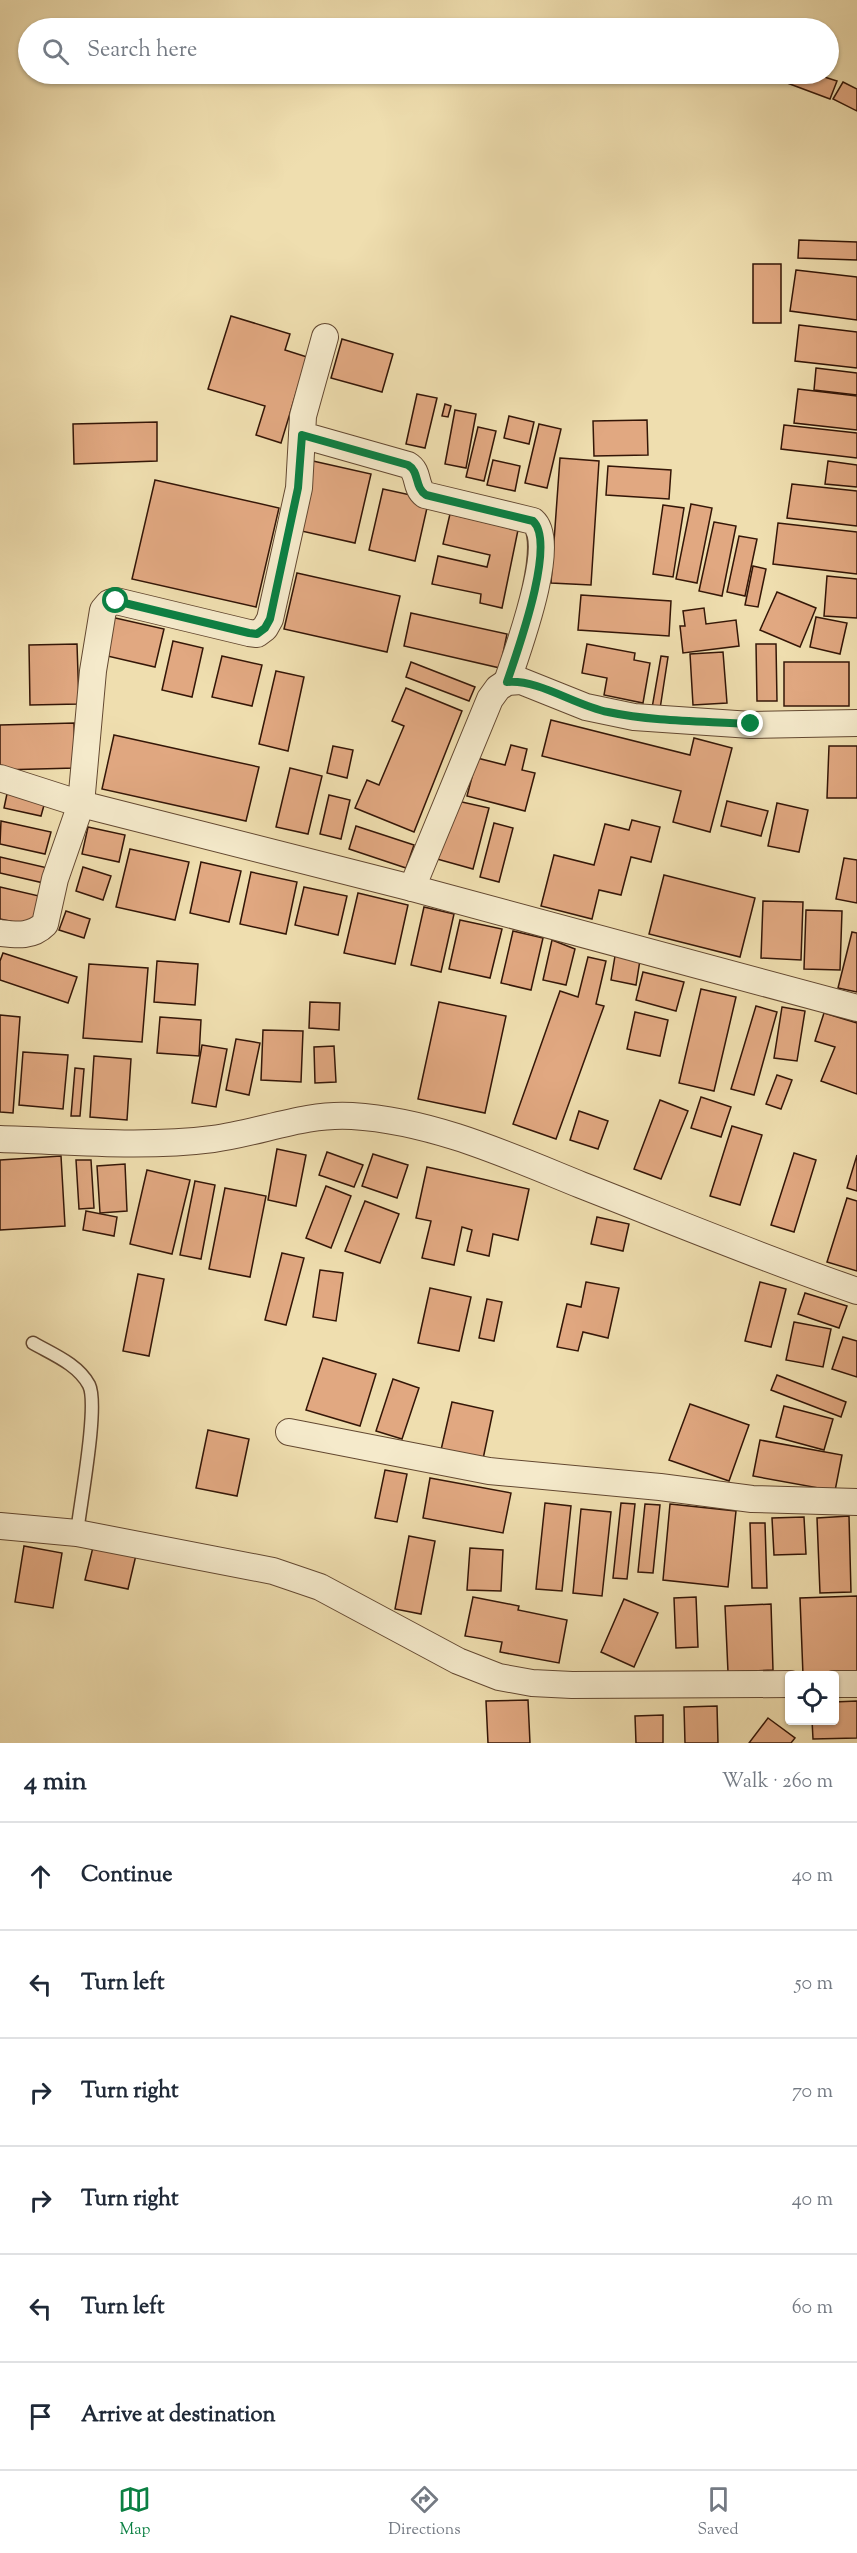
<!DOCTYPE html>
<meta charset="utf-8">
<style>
:root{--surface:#fff;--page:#f2f2f3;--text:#1f2937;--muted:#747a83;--line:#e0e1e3;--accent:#0b8043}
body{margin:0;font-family:"Sorts Mill Goudy",serif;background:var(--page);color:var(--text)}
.controls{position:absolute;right:18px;bottom:18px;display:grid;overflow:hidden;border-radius:6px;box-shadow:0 2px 4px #0004}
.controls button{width:54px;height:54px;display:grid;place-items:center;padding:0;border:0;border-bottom:2px solid var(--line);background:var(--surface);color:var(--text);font:30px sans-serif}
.stop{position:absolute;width:18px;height:18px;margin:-14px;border:4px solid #0b8043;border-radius:50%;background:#fff}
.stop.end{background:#0b8043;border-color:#fff;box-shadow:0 2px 6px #0008}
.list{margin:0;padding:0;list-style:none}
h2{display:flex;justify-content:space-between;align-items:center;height:78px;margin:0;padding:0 24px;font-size:26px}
h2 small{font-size:20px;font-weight:400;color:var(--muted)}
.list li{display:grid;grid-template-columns:39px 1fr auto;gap:18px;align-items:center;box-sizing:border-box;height:108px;padding:0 24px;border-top:2px solid var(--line)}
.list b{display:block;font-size:22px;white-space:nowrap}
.list em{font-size:20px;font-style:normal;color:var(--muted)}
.icon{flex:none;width:33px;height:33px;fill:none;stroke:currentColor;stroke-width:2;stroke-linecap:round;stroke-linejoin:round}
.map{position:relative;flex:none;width:857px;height:1743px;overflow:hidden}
.search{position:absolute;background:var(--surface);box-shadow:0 2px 4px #0004;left:18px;right:18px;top:18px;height:66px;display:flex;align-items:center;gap:15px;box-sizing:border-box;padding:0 21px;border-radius:33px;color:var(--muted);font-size:22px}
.sheet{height:726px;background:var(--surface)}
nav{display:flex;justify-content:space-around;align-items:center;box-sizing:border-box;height:84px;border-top:2px solid var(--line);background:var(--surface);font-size:16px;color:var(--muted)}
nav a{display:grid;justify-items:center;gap:3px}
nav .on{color:var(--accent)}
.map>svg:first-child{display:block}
</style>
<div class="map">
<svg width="857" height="1743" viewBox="0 0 857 1743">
<rect width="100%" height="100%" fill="#efdeaf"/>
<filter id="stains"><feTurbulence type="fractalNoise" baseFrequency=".00333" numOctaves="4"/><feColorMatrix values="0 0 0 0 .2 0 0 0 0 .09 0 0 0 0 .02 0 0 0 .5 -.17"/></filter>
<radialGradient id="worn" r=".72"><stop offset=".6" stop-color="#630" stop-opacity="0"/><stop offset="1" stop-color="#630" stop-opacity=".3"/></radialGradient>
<!-- building -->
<g fill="#e1a881" stroke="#341607" stroke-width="1.5">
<path d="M 763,74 L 815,74 L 837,81 L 830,99 Z"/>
<path d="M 843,82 L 857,89 L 857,111 L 833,99 Z"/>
<path d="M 799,240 L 857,242 L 857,260 L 798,258 Z"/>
<rect x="753" y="264" width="28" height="59"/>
<path d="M 796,270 L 857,277 L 857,320 L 790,311 Z"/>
<path d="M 231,316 L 290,334 L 285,350 L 307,357 L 281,443 L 256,435 L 265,406 L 208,389 Z"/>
<path d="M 799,325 L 857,332 L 857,368 L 795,361 Z"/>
<path d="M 342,339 L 393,354 L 382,392 L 331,378 Z"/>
<path d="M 816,368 L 857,373 L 857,395 L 814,390 Z"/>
<path d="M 798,389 L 857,396 L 857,430 L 794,423 Z"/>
<path d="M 417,394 L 437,398 L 425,448 L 406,444 Z"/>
<path d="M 445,404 L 451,406 L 448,417 L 442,416 Z"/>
<path d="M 455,410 L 476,414 L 466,468 L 445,464 Z"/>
<path d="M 509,416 L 534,422 L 529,444 L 504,438 Z"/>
<path d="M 647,420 L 648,455 L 594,456 L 593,421 Z"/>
<path d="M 157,422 L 157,461 L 74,464 L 73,424 Z"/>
<path d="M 539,424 L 561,429 L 547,488 L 525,483 Z"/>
<path d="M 784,425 L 857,433 L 857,458 L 781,449 Z"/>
<path d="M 478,427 L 496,431 L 484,481 L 466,477 Z"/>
<path d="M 560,458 L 599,461 L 591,585 L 551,583 Z"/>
<path d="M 493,460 L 520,466 L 515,491 L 487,485 Z"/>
<path d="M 313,461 L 371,474 L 355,543 L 297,530 Z"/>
<path d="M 828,461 L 857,465 L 857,487 L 825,484 Z"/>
<path d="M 608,466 L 671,470 L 669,499 L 606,495 Z"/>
<path d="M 155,480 L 279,508 L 256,607 L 132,579 Z"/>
<path d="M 792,484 L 857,491 L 857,526 L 787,518 Z"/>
<path d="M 383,489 L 429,499 L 415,561 L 369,550 Z"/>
<path d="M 691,504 L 712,508 L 697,583 L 676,579 Z"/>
<path d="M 663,505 L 684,508 L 673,577 L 653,574 Z"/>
<path d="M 450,514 L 518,530 L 502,608 L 480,603 L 481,594 L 432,584 L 438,556 L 487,567 L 490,555 L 443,544 Z"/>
<path d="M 714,522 L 736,526 L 722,596 L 699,591 Z"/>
<path d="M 778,523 L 857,532 L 857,574 L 773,564 Z"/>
<path d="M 739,536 L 757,539 L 745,596 L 727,592 Z"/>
<path d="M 753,566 L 766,569 L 758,607 L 745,605 Z"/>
<path d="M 297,573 L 400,596 L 387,652 L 284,629 Z"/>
<path d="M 827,576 L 857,579 L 857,618 L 824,616 Z"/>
<path d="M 777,592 L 816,608 L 800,647 L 760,630 Z"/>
<path d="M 581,595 L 671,601 L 669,636 L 578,630 Z"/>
<path d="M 704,608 L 706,624 L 736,620 L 739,646 L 683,653 L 680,626 L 685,626 L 683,611 Z"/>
<path d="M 411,613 L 507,634 L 500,668 L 404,646 Z"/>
<path d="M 111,617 L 164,629 L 155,667 L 103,655 Z"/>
<path d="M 816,617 L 847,623 L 840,654 L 810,647 Z"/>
<path d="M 173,641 L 203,648 L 192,697 L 162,690 Z"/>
<path d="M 77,644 L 79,704 L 30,705 L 29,645 Z"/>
<path d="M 587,644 L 635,653 L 634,660 L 650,663 L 643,703 L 604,695 L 607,678 L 582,673 Z"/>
<path d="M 756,644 L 776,644 L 777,701 L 757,701 Z"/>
<path d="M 723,652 L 727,703 L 693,705 L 690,654 Z"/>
<path d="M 222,656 L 262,665 L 252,706 L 212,697 Z"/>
<path d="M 661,656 L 668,657 L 660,709 L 652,708 Z"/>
<path d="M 411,662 L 475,687 L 469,701 L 406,677 Z"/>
<rect x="784" y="662" width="65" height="44"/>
<path d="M 276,671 L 304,677 L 288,751 L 259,744 Z"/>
<path d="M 406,688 L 462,711 L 414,832 L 355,808 L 367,780 L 379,785 L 404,726 L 392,721 Z"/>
<path d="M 551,720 L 690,755 L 694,738 L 732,748 L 710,832 L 673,822 L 681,791 L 542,756 Z"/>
<path d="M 74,723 L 75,768 L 0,770 L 0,725 Z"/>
<path d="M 114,735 L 259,767 L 246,821 L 102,789 Z"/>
<path d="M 511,745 L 527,749 L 522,770 L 535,773 L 525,811 L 467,796 L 477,758 L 505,765 Z"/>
<path d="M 333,746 L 353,750 L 347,778 L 327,773 Z"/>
<path d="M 829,746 L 857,746 L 857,798 L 827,798 Z"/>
<path d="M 290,768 L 322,776 L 308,834 L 276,827 Z"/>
<path d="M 8,789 L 46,798 L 41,816 L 4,808 Z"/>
<path d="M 329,795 L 350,800 L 341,839 L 320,834 Z"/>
<path d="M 453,800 L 489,808 L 473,869 L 437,859 Z"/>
<path d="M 727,801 L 768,811 L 761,836 L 721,826 Z"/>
<path d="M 777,803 L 808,810 L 799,852 L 768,846 Z"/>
<path d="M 632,820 L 660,827 L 651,862 L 631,857 L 621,895 L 599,890 L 592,919 L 541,906 L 554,855 L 594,865 L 605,824 L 629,830 Z"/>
<path d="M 1,821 L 51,832 L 45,854 L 0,844 Z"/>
<path d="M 494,823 L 513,828 L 499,882 L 480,877 Z"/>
<path d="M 356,826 L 414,845 L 406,868 L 349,849 Z"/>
<path d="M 88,827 L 125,835 L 119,862 L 82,854 Z"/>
<path d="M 130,849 L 189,862 L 175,920 L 116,907 Z"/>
<path d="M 0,857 L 52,869 L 48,884 L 0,873 Z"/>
<path d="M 844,858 L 857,860 L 857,903 L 836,899 Z"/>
<path d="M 201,862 L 241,871 L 229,922 L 190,913 Z"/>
<path d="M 83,867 L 111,876 L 103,900 L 76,891 Z"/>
<path d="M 251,872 L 297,882 L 286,934 L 240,924 Z"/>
<path d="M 664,875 L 755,898 L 740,957 L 649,934 Z"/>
<path d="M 0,887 L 39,896 L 32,926 L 0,919 Z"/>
<path d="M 304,887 L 347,896 L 338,935 L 295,925 Z"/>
<path d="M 358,893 L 408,905 L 395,964 L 344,953 Z"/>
<path d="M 763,901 L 803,902 L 801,960 L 761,958 Z"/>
<path d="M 424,907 L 454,914 L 441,972 L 411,965 Z"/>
<path d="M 806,910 L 842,911 L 840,970 L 804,969 Z"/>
<path d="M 66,911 L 90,919 L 84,938 L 59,930 Z"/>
<path d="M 460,920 L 502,929 L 490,978 L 449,969 Z"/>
<path d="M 513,931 L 543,938 L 531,990 L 501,983 Z"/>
<path d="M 852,932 L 857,933 L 857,992 L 838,988 Z"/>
<path d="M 552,940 L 575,949 L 566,985 L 543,980 Z"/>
<path d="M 3,953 L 77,977 L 68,1003 L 0,980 L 0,961 Z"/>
<path d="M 615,956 L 640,960 L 636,985 L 611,980 Z"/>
<path d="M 588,957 L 606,961 L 596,1004 L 604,1006 L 556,1139 L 513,1124 L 560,991 L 578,997 Z"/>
<path d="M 157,961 L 198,964 L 195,1005 L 154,1002 Z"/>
<path d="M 89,964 L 148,968 L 142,1042 L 83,1038 Z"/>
<path d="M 643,972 L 684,982 L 676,1011 L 636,1000 Z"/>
<path d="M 701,989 L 736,997 L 714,1091 L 679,1083 Z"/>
<path d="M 310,1002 L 340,1003 L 339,1030 L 309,1028 Z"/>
<path d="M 439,1002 L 506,1016 L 485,1113 L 418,1099 Z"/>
<path d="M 756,1006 L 777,1012 L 754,1095 L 731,1089 Z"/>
<path d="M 782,1007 L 805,1011 L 797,1061 L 774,1058 Z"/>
<path d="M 635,1012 L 668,1020 L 660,1056 L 627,1049 Z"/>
<path d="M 824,1013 L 857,1023 L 857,1094 L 821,1081 L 835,1047 L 815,1041 Z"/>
<path d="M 0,1015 L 20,1017 L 13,1113 L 0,1112 Z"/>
<path d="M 160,1017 L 201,1020 L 199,1056 L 157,1053 Z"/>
<path d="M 263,1030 L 303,1031 L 301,1082 L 261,1080 Z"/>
<path d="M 236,1039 L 260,1043 L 249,1095 L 226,1090 Z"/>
<path d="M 202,1045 L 227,1049 L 216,1107 L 192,1103 Z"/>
<path d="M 334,1046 L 336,1082 L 315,1083 L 314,1047 Z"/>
<path d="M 23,1052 L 68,1055 L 63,1109 L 19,1105 Z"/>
<path d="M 94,1056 L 131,1059 L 127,1120 L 90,1117 Z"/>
<path d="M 75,1068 L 84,1069 L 80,1116 L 71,1116 Z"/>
<path d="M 777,1075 L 792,1080 L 781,1109 L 766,1104 Z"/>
<path d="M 701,1097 L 731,1107 L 721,1137 L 691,1128 Z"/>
<path d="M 660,1100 L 688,1111 L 661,1179 L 634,1169 Z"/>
<path d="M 579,1111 L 608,1121 L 598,1149 L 570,1140 Z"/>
<path d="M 732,1126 L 762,1135 L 740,1205 L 710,1196 Z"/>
<path d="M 277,1149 L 306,1155 L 296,1206 L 268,1200 Z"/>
<path d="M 327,1152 L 363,1165 L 354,1187 L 319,1175 Z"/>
<path d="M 794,1153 L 816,1160 L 794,1232 L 771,1225 Z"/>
<path d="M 373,1154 L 408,1165 L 397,1198 L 362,1186 Z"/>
<path d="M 857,1155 L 857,1191 L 847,1188 Z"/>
<path d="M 61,1156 L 65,1226 L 0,1230 L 0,1160 Z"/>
<path d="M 76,1160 L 91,1160 L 94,1208 L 79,1209 Z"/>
<path d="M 125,1164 L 127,1211 L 100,1213 L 97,1166 Z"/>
<path d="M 427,1167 L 529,1189 L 518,1240 L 493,1234 L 489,1256 L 467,1251 L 472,1230 L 462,1227 L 454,1265 L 422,1258 L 431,1221 L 416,1218 Z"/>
<path d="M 147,1170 L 190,1180 L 172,1254 L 130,1244 Z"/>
<path d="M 195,1181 L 215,1185 L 201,1259 L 180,1255 Z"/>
<path d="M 326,1186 L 351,1196 L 331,1248 L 306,1238 Z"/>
<path d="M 225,1188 L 266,1196 L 250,1277 L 209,1269 Z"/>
<path d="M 847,1198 L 857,1201 L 857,1271 L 827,1262 Z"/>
<path d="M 365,1201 L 399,1214 L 380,1263 L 345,1251 Z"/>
<path d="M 86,1211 L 117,1217 L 114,1236 L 83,1230 Z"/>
<path d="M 597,1217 L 629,1224 L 623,1251 L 591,1244 Z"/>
<path d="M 282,1253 L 304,1258 L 286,1325 L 265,1320 Z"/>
<path d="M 320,1270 L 343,1273 L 336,1321 L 313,1317 Z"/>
<path d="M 138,1274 L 164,1279 L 149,1356 L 123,1351 Z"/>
<path d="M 586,1282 L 619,1288 L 608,1338 L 583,1332 L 578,1351 L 557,1347 L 567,1304 L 581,1307 Z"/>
<path d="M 760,1282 L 786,1289 L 771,1347 L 745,1341 Z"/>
<path d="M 430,1288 L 471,1297 L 459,1351 L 418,1343 Z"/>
<path d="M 805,1293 L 847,1306 L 839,1328 L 798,1314 Z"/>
<path d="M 487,1299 L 502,1302 L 494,1341 L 479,1338 Z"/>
<path d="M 794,1322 L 831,1329 L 823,1367 L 786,1360 Z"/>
<path d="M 843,1337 L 857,1341 L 857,1377 L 832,1369 Z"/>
<path d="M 323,1358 L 376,1374 L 360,1426 L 306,1410 Z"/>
<path d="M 777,1375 L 846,1402 L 841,1417 L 771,1390 Z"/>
<path d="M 393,1379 L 419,1388 L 402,1439 L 376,1431 Z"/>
<path d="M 452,1402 L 493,1411 L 483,1459 L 441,1450 Z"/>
<path d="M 690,1404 L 749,1425 L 729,1481 L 669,1460 Z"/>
<path d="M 784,1406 L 833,1419 L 824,1450 L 776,1437 Z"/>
<path d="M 208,1430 L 249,1439 L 237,1496 L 196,1488 Z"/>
<path d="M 760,1440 L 842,1455 L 835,1491 L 753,1476 Z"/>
<path d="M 385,1470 L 407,1474 L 397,1522 L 375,1518 Z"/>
<path d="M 430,1478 L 511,1493 L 503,1533 L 423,1518 Z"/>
<path d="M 545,1503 L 571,1506 L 562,1591 L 536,1589 Z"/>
<path d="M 621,1503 L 635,1504 L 627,1579 L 613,1578 Z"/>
<path d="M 645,1504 L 660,1505 L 653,1573 L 638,1572 Z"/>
<path d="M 670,1504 L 736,1511 L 728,1587 L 663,1580 Z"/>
<path d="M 581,1509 L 611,1512 L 602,1596 L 573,1593 Z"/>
<path d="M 849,1516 L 851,1592 L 820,1593 L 817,1518 Z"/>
<path d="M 804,1517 L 806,1554 L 774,1555 L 772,1518 Z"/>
<path d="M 750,1523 L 765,1523 L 767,1588 L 752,1588 Z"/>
<path d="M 409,1536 L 435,1541 L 421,1614 L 395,1609 Z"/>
<path d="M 24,1546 L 62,1553 L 53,1608 L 15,1602 Z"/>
<path d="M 93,1547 L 136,1555 L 128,1589 L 85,1580 Z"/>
<path d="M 470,1548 L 503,1550 L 501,1591 L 467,1590 Z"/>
<path d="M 857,1596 L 857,1673 L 803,1675 L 800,1598 Z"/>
<path d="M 473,1597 L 519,1606 L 518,1610 L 567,1620 L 559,1663 L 500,1652 L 502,1642 L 465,1636 Z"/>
<path d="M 696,1597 L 698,1647 L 676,1648 L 674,1598 Z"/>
<path d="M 624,1599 L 658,1613 L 634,1667 L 601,1652 Z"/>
<path d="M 771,1604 L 773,1670 L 728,1672 L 725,1606 Z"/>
<path d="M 528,1700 L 530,1743 L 488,1743 L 486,1701 Z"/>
<path d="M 857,1701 L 857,1738 L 813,1739 L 812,1720 L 834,1720 L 834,1702 Z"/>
<path d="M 717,1706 L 718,1743 L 685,1743 L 684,1707 Z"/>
<path d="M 663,1715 L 663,1743 L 636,1743 L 635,1716 Z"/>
<path d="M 768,1718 L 795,1738 L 791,1743 L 749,1743 Z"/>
</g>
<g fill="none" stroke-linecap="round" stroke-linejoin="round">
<!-- lane casing -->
<g stroke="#634831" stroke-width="15">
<path id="lane" d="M 33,1343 C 52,1354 78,1364 89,1385 C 99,1405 80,1505 77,1533"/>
</g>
<!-- street casing -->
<g stroke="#634831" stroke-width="28">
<g id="street">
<path d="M 325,337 L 303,416 L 302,435 L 408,465 C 420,472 414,487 425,495 L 533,521 C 558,543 517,652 507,682"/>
<path d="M 0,778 L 81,804 L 412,888 L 857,1008"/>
<path d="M 412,888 L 490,699 L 498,688 L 507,682 L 521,681 L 586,707 L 634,717 L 751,725 L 857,723"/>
<path d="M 0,933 C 17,935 32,937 45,924 L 55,879 L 81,804 L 93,671 L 103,610 L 109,603 L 116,601 L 249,633 L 257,634 L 265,628 L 270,619 L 299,488 L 302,435"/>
<path d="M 0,1139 C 70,1141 143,1148 213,1139 C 260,1133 304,1113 352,1116 C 433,1121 507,1155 581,1185 C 673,1221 764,1259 857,1291"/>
<path d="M 289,1432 L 489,1471 L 660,1487 L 752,1499 L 857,1502"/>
<path d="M 0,1526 L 77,1533 L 273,1571 L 320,1587 L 458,1661 L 499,1677 L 532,1683 L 572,1685 L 790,1684"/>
<path d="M 834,1684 L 857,1684"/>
</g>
</g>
<!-- lane -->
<use href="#lane" stroke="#f5eacb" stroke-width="12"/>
<!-- street -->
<use href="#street" stroke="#f5eacb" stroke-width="26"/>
</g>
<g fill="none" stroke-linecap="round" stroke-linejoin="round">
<!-- route -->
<path stroke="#0b8043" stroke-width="8" d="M 116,601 L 249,633 L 257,634 L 265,628 L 270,619 L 298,488 L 302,435 L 408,465 C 420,472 414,487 426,495 L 533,521 C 557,543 517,652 507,682 C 539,679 576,706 608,712 C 655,722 704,721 751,724"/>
</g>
<rect width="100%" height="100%" filter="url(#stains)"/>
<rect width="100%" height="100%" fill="url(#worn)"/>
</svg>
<div class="controls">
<button><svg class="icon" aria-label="locate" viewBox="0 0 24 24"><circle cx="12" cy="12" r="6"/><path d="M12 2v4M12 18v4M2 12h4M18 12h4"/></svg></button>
</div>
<div class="stop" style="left:116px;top:601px"></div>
<div class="stop end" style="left:751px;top:724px"></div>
<div class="search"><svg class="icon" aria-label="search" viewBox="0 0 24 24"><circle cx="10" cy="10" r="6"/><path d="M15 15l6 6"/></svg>Search here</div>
</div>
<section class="sheet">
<h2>4 min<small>Walk · 260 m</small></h2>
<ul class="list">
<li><svg class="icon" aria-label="ahead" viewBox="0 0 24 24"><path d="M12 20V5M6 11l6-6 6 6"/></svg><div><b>Continue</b></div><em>40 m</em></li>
<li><svg class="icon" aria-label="left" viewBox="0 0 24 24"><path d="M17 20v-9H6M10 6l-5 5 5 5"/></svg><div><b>Turn left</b></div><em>50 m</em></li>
<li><svg class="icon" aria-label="right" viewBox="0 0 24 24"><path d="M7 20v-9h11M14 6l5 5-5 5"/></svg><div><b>Turn right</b></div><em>70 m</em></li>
<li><svg class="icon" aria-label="right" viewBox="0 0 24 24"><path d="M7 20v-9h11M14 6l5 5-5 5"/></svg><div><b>Turn right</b></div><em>40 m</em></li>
<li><svg class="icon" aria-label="left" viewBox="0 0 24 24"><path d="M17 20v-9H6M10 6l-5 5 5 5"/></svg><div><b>Turn left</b></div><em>60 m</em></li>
<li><svg class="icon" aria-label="arrive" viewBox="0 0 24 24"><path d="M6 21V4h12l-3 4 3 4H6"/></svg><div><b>Arrive at destination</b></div></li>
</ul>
</section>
<nav>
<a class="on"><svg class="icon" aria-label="map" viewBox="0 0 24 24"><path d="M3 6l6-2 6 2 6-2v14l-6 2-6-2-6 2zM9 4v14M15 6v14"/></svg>Map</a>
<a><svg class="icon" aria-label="directions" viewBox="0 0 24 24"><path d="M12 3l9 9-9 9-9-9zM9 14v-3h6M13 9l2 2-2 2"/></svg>Directions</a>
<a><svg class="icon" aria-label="saved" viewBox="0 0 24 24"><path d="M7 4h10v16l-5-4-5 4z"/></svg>Saved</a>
</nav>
